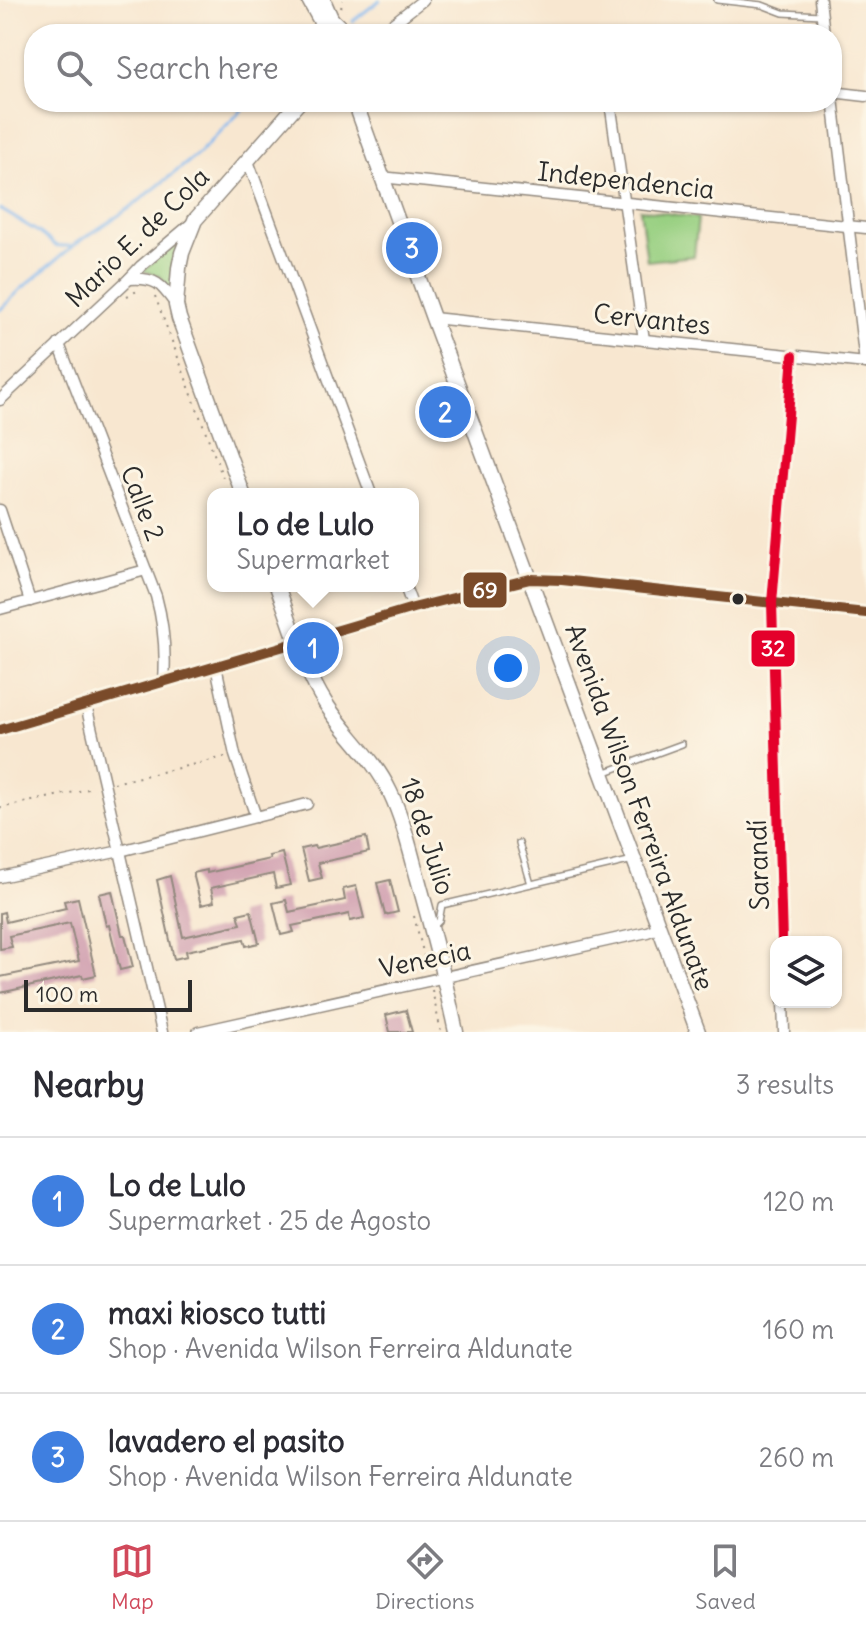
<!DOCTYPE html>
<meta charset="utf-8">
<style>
:root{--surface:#fff;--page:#f2f2f3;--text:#2b2b33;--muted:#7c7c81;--line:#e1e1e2;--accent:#d1495b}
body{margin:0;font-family:Delius,sans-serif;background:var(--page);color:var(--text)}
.controls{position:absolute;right:24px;bottom:24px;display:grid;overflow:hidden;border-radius:16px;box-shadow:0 2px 6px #0004}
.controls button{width:72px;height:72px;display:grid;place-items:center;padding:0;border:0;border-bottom:2px solid var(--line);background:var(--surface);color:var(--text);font:40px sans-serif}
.scale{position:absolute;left:24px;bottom:20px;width:168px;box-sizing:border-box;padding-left:8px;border:4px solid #2b2b2b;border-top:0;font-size:22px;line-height:28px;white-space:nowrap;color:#2b2b2b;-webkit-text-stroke:6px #fcf5e5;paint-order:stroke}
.you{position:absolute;left:508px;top:668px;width:28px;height:28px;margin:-20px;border:6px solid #fff;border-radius:50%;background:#1a73e8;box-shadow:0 0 0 12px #1a73e833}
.badge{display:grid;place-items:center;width:52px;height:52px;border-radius:50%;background:var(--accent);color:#fff;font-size:26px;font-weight:700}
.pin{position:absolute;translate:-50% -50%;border:4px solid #fff;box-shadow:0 2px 8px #0006}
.popup{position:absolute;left:207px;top:488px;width:212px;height:104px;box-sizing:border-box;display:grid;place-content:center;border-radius:16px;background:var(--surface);filter:drop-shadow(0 2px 6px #0005);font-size:26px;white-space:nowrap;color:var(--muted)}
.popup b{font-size:30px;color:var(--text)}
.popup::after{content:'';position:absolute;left:50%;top:100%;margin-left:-16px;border:16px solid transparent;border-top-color:var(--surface)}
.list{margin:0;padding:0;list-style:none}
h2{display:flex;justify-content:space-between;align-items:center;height:104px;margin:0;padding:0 32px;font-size:34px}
h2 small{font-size:26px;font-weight:400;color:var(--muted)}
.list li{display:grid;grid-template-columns:52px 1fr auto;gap:24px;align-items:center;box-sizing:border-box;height:128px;padding:0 32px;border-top:2px solid var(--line)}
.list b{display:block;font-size:30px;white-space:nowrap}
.list p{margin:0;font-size:26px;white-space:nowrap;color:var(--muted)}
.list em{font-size:26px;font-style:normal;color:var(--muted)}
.icon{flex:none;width:44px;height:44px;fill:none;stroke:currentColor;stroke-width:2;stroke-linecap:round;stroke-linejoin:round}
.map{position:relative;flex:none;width:866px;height:1032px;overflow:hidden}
.search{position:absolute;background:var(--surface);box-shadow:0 2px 6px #0004;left:24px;right:24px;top:24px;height:88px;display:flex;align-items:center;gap:20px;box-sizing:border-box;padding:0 28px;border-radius:32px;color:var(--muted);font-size:30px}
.sheet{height:488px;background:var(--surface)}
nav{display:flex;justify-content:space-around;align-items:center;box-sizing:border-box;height:112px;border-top:2px solid var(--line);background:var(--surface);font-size:22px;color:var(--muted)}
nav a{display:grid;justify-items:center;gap:4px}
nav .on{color:var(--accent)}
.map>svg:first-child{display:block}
</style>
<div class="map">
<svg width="866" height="1032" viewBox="0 0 866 1032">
<rect width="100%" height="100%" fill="#fcf5e5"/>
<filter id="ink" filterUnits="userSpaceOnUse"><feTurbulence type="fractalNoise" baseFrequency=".0125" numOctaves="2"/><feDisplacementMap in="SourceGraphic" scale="16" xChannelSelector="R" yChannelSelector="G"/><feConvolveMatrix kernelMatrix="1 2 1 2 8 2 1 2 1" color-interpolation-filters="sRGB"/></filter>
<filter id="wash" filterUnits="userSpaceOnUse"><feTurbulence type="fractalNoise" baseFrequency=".006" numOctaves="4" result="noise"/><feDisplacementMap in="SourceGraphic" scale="32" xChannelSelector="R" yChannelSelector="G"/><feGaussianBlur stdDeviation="1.8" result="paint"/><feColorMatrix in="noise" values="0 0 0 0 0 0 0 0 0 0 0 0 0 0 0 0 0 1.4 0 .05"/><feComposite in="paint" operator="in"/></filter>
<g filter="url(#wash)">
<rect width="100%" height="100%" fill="#f8e7d0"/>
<!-- green -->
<g fill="#99d082" stroke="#627e56" stroke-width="2">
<path d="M 640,209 L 698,218 L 694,256 L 647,261 Z"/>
<path d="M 187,231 L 172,291 L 160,276 L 143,271 Z"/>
</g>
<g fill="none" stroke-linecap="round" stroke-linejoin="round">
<!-- stream -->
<g stroke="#81b7f0" stroke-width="3">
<path d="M 353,21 L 380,0"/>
<path d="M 0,209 L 40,233 L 56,246 L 72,246 L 130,208 L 197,155 L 250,102"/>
<path d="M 0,310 L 21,289 L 72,247"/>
</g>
</g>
<g id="blocks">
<!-- building -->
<g fill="#d1a1b1">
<path d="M 366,837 L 369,852 L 318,863 L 322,878 L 309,881 L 301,849 L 314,846 L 315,848 Z"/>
<path d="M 282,853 L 290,885 L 276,888 L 273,874 L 211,888 L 214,902 L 201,905 L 193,873 L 207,870 L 207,873 L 270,859 L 269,856 Z"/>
<path d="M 170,876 L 183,937 L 241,924 L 238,914 L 251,911 L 259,943 L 246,946 L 244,939 L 186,951 L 187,956 L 174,959 L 157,880 Z"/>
<path d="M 390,880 L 398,912 L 385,915 L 377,883 Z"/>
<path d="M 356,886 L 364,918 L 350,921 L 349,914 L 292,926 L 294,932 L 281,935 L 273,903 L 286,900 L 289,912 L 345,900 L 343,889 Z"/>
<path d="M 112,891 L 122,935 L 125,935 L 133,967 L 120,970 L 109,925 L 106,926 L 99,894 Z"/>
<path d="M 78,898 L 96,975 L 83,978 L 82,975 L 0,993 L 0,977 L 79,961 L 70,923 L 9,936 L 12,947 L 0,949 L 0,913 L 4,912 L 6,922 L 66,908 L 64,901 Z"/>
<path d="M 406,1010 L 412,1032 L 390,1032 L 386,1015 Z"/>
</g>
</g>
</g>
<g filter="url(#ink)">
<use href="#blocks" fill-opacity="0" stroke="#92897e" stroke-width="2"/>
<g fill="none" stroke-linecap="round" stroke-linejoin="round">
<!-- lane casing -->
<g stroke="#92897e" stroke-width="8">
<g id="lane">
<path d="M 717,0 L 762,5 L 783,13 L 821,15"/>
<path d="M 603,773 L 682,744"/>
<path d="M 519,843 L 531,884"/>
<path d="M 433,927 L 439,921 L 442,905 L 633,860"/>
</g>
</g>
<!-- street casing -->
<g stroke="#92897e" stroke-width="13">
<g id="street">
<path d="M 820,0 L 824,34"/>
<path d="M 334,19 L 350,34"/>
<path d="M 386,34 L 391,25 L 423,0"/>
<path d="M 832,90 L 865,363"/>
<path d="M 832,92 L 866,96"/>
<path d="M 610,102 L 644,340"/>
<path d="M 248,161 L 371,494"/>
<path d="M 381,177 L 866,228"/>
<path d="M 129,279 C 156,277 161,284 176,305"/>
<path d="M 433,318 L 866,363"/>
<path d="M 59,344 L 156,596 C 164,625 166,652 164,681"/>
<path d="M 0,400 L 129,279 L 141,266 L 192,223"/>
<path d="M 0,510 L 30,601"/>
<path d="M 405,586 L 413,608"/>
<path d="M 0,609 L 146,570"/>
<path d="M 216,666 L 235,755 L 256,817"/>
<path d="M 86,705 L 162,1032"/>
<path d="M 0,730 L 413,608 L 530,579 L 562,580 L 866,613"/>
<path d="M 0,877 L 120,851 L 307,804"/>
<path d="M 782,942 L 772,603 L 793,356"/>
<path d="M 783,1002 L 784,1032"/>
<path d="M 198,1032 L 647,932 L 660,927"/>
</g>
</g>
<!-- secondary casing -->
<g stroke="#92897e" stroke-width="17">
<g id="secondary">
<path d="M 309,0 L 320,20 L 324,34"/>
<path d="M 323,0 L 338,34"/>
<path d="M 355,102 L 433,318 L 698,1032"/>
<path d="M 243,494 L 179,318 L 176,305 L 179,268 L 182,253 L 195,220 L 299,102"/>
<path d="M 277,586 C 292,625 303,669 326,704 C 346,735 374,758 390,792 C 403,819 410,850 418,879 C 432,929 445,980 456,1032"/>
</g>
</g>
<!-- path -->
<g stroke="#92897e" stroke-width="2" stroke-dasharray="2 6" stroke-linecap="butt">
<path d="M 341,8 L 343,0"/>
<path d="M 127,296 L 139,290"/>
<path d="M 155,296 L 223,478"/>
<path d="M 114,783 L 225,757"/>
<path d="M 0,808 L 93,788"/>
<path d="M 414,916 L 427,968"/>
<path d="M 432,990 L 441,1032"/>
</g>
<!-- lane -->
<use href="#lane" stroke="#fff" stroke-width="5"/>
<!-- street -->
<use href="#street" stroke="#fff" stroke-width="10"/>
<!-- secondary -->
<use href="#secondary" stroke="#fff" stroke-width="14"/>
<!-- bus-1 casing -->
<g stroke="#fcf5e5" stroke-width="16">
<path id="bus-1" d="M 0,730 L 413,608 L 530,579 L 562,580 L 866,613"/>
</g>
<!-- bus-2 casing -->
<g stroke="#fcf5e5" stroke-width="16">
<path id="bus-2" d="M 782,942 L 772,603 L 793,356"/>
</g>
<!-- bus-1 -->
<use href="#bus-1" stroke="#7a4b2a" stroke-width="10"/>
<!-- bus-2 -->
<use href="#bus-2" stroke="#e4002b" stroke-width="10"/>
</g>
</g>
<!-- markers -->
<circle fill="#2b2b2b" stroke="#fcf5e5" stroke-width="3" cx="738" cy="599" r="7"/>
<g text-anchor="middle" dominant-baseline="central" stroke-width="6" stroke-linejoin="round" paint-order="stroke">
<!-- street labels -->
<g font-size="26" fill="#2b2b2b" stroke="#fcf5e5">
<text transform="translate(626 180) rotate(6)">Independencia</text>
<text transform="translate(137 237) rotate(-44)">Mario E. de Cola</text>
<text transform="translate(652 319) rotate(6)">Cervantes</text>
<text transform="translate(143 503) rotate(69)">Calle 2</text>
<text transform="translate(640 807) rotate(70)">Avenida Wilson Ferreira Aldunate</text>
<text transform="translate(428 836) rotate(72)">18 de Julio</text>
<text transform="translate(758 865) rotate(-92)">Sarandí</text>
<text transform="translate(425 959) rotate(-12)">Venecia</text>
</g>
</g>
<g stroke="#fcf5e5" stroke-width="3">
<rect x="462" y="571" width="46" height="38" rx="8" fill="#7a4b2a"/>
<rect x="750" y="629" width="46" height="39" rx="8" fill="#e4002b"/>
</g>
<g font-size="22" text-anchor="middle" font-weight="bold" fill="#fff">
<text x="485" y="598">69</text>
<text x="773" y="656">32</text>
</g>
</svg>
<div class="controls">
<button><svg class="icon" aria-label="layers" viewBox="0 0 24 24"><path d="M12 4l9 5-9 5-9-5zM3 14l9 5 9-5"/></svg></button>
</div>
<div class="scale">100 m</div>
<div class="you"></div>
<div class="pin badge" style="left:313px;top:648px;background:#3f7fe0">1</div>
<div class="popup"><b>Lo de Lulo</b>Supermarket</div>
<div class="pin badge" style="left:445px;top:412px;background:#3f7fe0">2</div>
<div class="pin badge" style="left:412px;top:248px;background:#3f7fe0">3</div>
<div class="search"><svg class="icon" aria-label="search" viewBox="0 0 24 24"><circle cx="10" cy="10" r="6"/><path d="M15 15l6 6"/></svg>Search here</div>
</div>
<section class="sheet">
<h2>Nearby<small>3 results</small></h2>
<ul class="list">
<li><span class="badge" style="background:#3f7fe0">1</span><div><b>Lo de Lulo</b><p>Supermarket · 25 de Agosto</p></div><em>120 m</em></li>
<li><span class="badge" style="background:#3f7fe0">2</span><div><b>maxi kiosco tutti</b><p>Shop · Avenida Wilson Ferreira Aldunate</p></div><em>160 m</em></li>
<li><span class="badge" style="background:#3f7fe0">3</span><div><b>lavadero el pasito</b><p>Shop · Avenida Wilson Ferreira Aldunate</p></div><em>260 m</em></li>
</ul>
</section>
<nav>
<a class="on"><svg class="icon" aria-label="map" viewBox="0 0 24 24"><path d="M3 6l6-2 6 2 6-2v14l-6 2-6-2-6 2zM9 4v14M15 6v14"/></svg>Map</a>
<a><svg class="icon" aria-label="directions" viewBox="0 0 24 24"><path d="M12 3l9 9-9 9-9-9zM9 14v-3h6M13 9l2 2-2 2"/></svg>Directions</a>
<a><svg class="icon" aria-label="saved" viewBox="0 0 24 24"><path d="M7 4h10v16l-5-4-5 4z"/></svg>Saved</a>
</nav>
